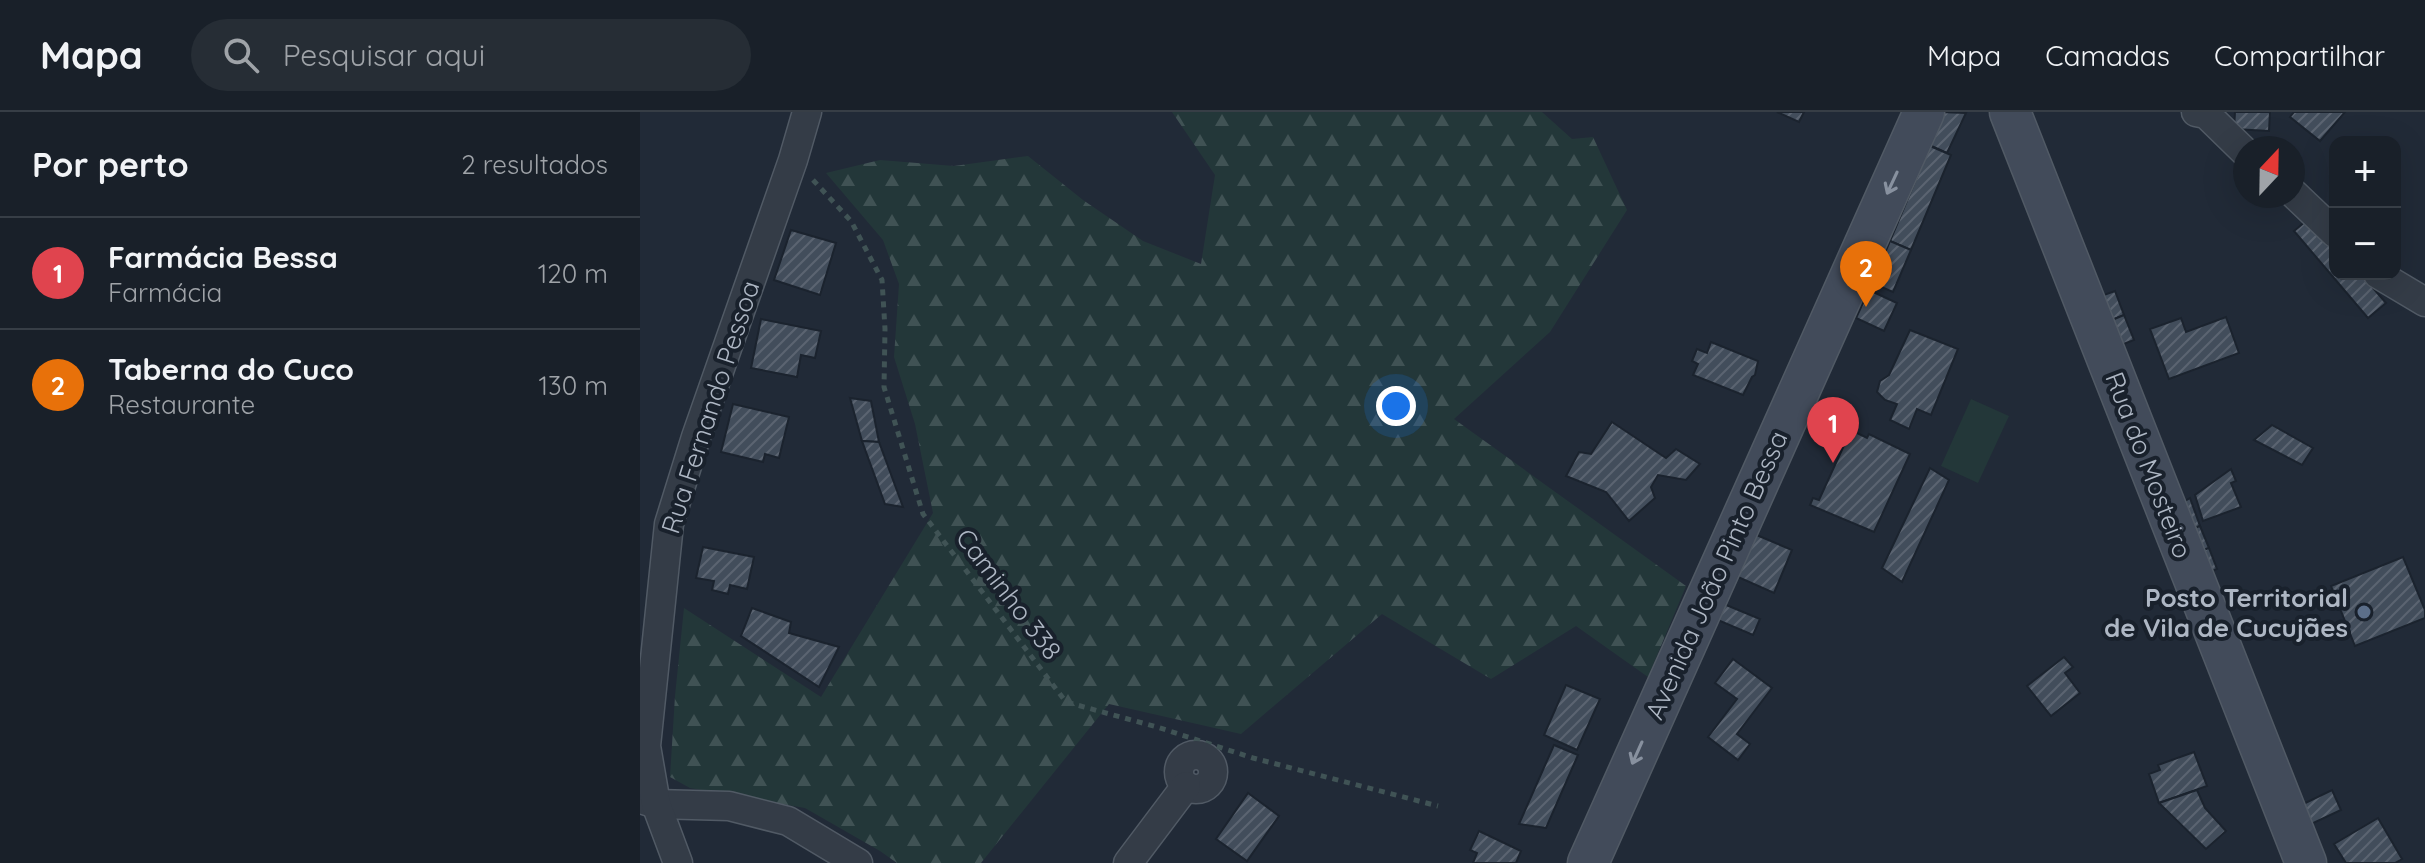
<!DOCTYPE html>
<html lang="pt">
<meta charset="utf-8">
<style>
:root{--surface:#192029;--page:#262d35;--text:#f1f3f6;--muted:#9fa3a8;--line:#373e46;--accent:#b45309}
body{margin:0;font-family:Quicksand,sans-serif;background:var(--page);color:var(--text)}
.controls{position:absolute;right:24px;top:24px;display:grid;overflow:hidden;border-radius:16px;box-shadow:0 8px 32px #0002}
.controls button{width:72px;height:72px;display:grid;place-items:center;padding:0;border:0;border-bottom:2px solid var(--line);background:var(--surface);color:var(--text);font:40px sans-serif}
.compass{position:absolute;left:1593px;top:24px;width:72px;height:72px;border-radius:50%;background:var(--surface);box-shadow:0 8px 32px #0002;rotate:22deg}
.you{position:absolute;left:756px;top:294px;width:28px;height:28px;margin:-20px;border:6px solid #fff;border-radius:50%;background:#1a73e8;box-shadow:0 0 0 12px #1a73e833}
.badge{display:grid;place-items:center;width:52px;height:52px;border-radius:50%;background:var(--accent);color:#fff;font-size:26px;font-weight:700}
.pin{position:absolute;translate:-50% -66px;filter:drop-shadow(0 2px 4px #0008)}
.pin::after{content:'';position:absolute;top:42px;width:28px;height:24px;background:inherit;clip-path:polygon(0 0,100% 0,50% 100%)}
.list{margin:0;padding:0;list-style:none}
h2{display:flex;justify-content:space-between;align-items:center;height:104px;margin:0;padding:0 32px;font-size:34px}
h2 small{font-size:26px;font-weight:400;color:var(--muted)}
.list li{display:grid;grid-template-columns:52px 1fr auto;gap:24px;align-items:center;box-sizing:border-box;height:112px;padding:0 32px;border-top:2px solid var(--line)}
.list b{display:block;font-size:30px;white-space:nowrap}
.list p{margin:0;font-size:26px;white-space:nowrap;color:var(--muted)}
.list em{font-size:26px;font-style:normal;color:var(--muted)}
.icon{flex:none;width:44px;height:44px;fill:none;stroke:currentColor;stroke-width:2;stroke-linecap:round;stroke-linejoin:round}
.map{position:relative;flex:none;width:1785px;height:751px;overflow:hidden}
header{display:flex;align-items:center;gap:48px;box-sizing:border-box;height:112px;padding:0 40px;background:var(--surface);border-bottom:2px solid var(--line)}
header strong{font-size:38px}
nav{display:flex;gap:44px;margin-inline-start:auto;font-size:28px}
.search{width:560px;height:72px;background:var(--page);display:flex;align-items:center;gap:20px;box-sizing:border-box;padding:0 28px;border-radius:44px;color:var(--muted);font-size:30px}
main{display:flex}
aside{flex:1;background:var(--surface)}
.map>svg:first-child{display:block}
</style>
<header>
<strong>Mapa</strong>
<div class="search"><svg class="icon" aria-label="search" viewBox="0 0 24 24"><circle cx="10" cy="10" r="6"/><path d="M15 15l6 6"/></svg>Pesquisar aqui</div>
<nav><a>Mapa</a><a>Camadas</a><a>Compartilhar</a></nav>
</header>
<main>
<aside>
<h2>Por perto<small>2 resultados</small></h2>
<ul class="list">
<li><span class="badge" style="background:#e0444e">1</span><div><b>Farmácia Bessa</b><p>Farmácia</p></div><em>120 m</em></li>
<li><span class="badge" style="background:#e8710a">2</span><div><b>Taberna do Cuco</b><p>Restaurante</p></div><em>130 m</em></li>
</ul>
</aside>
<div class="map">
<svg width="1785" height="751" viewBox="0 0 1785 751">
<defs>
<pattern id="forest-firs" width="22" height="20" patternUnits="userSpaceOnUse" patternTransform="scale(2)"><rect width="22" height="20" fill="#233739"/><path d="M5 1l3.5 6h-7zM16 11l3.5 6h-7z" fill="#405254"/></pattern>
<pattern id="building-hatch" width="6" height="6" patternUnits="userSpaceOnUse" patternTransform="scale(2)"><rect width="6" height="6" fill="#424d5b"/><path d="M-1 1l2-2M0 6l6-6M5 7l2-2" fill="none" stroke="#5b6471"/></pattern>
</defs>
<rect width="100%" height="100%" fill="#212a37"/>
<!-- forest -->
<path fill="url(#forest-firs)" d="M 532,0 L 902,0 L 932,27 L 953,25 L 987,98 L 910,220 L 814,307 L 1046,474 L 1008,565 L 936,514 L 851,567 L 742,502 L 601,622 L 469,592 L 341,751 L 257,751 L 240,739 L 165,696 L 50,676 L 30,665 L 35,584 L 44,496 L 181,585 L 293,401 L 275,312 L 254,245 L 259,172 L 243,128 L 186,61 L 240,48 L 314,54 L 388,44 L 443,88 L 503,129 L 561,152 L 575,63 Z"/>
<!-- pitch -->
<path fill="#233739" d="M 1331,287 L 1369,304 L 1338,371 L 1301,354 Z"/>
<!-- building -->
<g fill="url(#building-hatch)" stroke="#1b232e" stroke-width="2">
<path d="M 1137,0 L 1164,0 L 1159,10 Z"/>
<path d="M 1301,0 L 1326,1 L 1307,41 L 1287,32 Z"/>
<path d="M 1595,0 L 1630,0 L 1629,19 L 1594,17 Z"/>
<path d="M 1654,0 L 1705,0 L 1680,29 L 1650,5 Z"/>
<path d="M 1290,34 L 1311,43 L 1271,138 L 1250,129 Z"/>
<path d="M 1672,104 L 1695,131 L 1695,162 L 1721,162 L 1746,191 L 1728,206 L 1654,119 Z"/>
<path d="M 151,118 L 196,131 L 180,183 L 134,168 Z"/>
<path d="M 1250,129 L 1271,138 L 1253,180 L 1232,171 Z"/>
<path d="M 1229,178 L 1257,191 L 1244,219 L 1216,206 Z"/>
<path d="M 1475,179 L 1484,203 L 1467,210 L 1458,185 Z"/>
<path d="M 1484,203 L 1494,228 L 1476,235 L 1467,210 Z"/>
<path d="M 1586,205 L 1599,241 L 1529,267 L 1510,217 L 1541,206 L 1546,220 Z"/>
<path d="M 121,207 L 181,219 L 175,246 L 161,243 L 157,265 L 111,256 Z"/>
<path d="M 1270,218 L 1318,237 L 1291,303 L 1277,297 L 1269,317 L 1250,308 L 1257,292 L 1245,288 L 1237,280 L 1240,269 L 1249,263 Z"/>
<path d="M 1071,230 L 1118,249 L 1115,263 L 1112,265 L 1103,283 L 1053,263 L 1058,252 L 1052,249 L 1057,237 L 1067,241 Z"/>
<path d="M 210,286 L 231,289 L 239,330 L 222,329 Z"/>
<path d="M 93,292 L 149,305 L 139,346 L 125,342 L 123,350 L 81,340 Z"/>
<path d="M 972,310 L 1026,346 L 1036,337 L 1060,352 L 1046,368 L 1018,363 L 1011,375 L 1015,386 L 989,409 L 966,380 L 926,364 L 939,340 L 951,342 Z"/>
<path d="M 1632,313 L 1673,336 L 1662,353 L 1614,328 Z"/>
<path d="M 1211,318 L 1227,326 L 1229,322 L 1270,342 L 1234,420 L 1170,393 L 1173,386 L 1179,388 Z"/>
<path d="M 222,329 L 239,330 L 263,395 L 245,392 Z"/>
<path d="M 1290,356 L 1309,368 L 1262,470 L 1242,456 Z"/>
<path d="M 1591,357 L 1596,369 L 1591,371 L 1601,395 L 1563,409 L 1555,383 Z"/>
<path d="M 1550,386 L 1560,414 L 1540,421 L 1532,397 Z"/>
<path d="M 1560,414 L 1569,436 L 1549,443 L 1540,421 Z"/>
<path d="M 1107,419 L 1152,438 L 1134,481 L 1089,461 Z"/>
<path d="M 63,435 L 114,445 L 107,477 L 90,473 L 88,482 L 72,478 L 74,469 L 56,466 Z"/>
<path d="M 1569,436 L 1577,457 L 1558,464 L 1549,443 Z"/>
<path d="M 1763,445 L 1785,498 L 1785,506 L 1715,534 L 1691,474 Z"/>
<path d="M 1079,490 L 1120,507 L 1113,523 L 1073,506 Z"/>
<path d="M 112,496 L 151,510 L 149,521 L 199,535 L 179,575 L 101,524 Z"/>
<path d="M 1424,545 L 1433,555 L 1425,561 L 1440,581 L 1411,604 L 1387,574 Z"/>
<path d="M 1093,547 L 1132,576 L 1097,622 L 1110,632 L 1098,648 L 1068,625 L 1097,587 L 1075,571 Z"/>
<path d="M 926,573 L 960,587 L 937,638 L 904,623 Z"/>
<path d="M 914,633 L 938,643 L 906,716 L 879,712 Z"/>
<path d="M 1554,640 L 1567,674 L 1519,691 L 1509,662 L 1520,658 L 1518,653 Z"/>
<path d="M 1557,678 L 1565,696 L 1586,719 L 1566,737 L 1519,691 Z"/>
<path d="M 1692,678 L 1701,698 L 1667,714 L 1657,695 Z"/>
<path d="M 608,681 L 639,704 L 607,749 L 576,727 Z"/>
<path d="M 1738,706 L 1762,747 L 1755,751 L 1706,751 L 1694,732 Z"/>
<path d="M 839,719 L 881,739 L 876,751 L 833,751 L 837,741 L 830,738 Z"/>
</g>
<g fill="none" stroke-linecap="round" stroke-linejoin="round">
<!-- street casing -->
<g stroke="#515a65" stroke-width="31">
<g id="street">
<path d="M 1556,0 L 1566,2 L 1605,40"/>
<path d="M 1653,81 L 1695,121"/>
<path d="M 1738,162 L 1785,190"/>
<circle cx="556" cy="660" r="17"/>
<path d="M 1,687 L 16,692 L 89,694 L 148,709 L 218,751"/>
<path d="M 38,751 L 16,692 L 6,634 L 29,412 L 56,325 L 153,48 L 167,0"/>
<path d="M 488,751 L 546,674"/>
</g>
</g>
<!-- secondary casing -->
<g stroke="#515a65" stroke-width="43">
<g id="secondary">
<path d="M 1370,0 L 1666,751"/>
<path d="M 948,751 L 1284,0"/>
</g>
</g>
<!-- path -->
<path stroke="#405355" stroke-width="5" stroke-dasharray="6 6" stroke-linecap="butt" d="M 173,68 L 211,109 L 242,168 L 245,217 L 244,275 L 283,402 L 426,590 L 517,615 L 613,646 L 798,694"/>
<!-- street -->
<use href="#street" stroke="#343c47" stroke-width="28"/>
<!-- secondary -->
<use href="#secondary" stroke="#424b5a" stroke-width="40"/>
</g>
<!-- one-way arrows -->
<defs><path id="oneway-shaft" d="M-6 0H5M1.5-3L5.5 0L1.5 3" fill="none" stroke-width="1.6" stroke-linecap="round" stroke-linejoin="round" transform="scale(2)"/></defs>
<g stroke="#88919f">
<use href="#oneway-shaft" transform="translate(1252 71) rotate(115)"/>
<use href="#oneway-shaft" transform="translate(997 641) rotate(114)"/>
</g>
<!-- markers -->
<circle fill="#5c6f8a" stroke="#19212c" stroke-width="3" cx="1724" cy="500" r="8"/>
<g text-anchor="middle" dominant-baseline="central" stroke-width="8" stroke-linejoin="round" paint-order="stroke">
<!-- street labels -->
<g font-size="26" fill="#aeb7c4" stroke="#19212c">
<text transform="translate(70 295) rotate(-72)">Rua Fernando Pessoa</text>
<text transform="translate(1509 353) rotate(69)">Rua do Mosteiro</text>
<text transform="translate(1076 463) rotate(-66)">Avenida João Pinto Bessa</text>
<text transform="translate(369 482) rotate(53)">Caminho 338</text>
</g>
<!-- poi labels -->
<g font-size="26" font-weight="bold" fill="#aeb7c4" stroke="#19212c" text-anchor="end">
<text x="1708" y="485">Posto Territorial<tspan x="1708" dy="30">de Vila de Cucujães</tspan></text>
</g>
</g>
</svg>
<div class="controls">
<button>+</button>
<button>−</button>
</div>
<svg class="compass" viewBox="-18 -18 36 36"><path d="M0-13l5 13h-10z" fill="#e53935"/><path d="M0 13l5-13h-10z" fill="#9fa3a8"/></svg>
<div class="you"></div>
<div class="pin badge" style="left:1193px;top:351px;background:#e0444e">1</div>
<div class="pin badge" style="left:1226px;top:195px;background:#e8710a">2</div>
</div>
</main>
